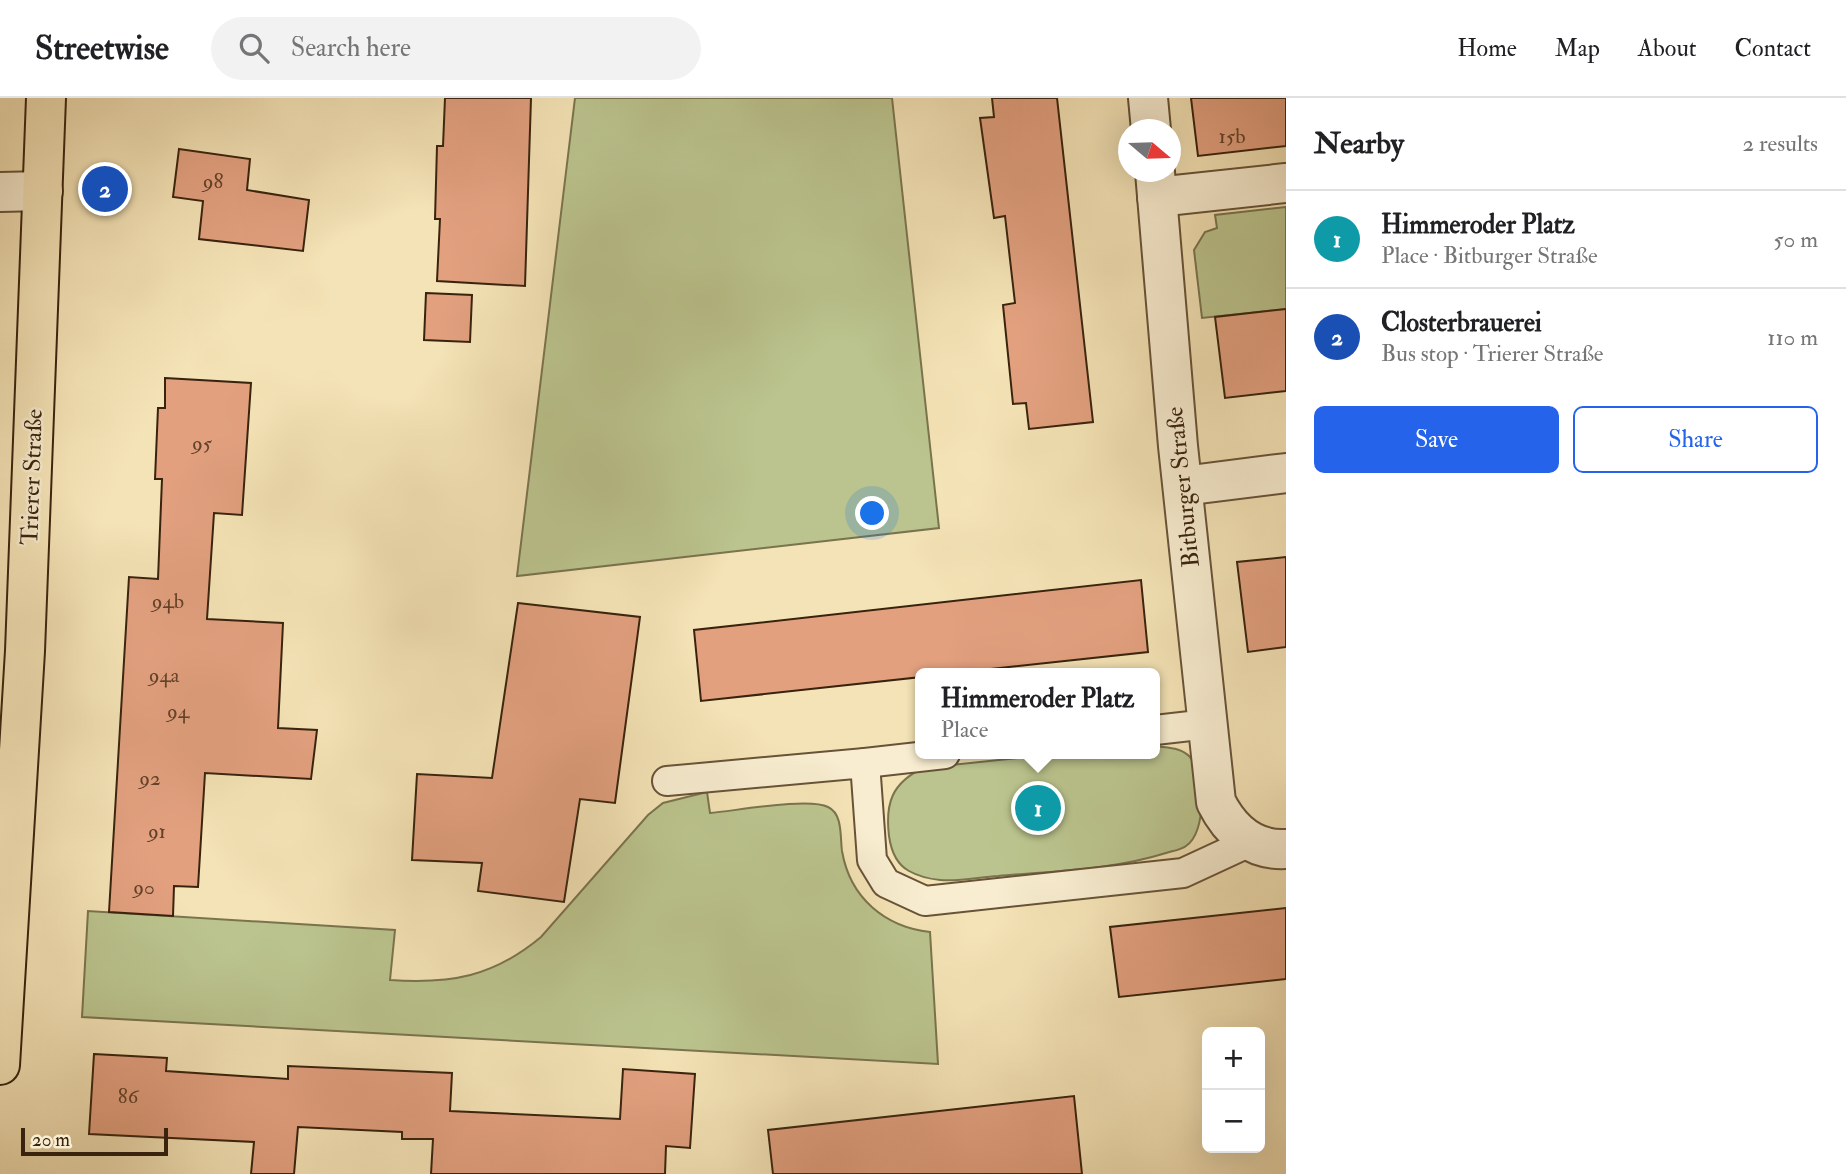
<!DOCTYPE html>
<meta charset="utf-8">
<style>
:root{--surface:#fff;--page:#f2f2f2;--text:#202124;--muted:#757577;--line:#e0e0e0;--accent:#2563eb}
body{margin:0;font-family:"IM FELL Double Pica",serif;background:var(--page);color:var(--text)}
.controls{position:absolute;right:21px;bottom:21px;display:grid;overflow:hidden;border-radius:10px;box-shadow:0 7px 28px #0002}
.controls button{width:63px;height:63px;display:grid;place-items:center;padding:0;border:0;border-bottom:2px solid var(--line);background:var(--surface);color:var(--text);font:35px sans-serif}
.compass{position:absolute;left:1118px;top:21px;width:63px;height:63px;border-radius:50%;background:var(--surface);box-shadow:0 7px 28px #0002;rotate:109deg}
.scale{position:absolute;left:21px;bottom:18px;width:147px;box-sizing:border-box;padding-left:7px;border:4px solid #39230e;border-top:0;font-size:19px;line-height:24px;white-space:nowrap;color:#39230e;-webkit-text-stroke:5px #f8edd0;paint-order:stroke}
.you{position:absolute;left:873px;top:416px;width:24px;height:24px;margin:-18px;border:5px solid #fff;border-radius:50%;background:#1a73e8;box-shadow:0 0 0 10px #1a73e833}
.badge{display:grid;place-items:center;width:46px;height:46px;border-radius:50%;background:var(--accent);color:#fff;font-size:23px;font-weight:700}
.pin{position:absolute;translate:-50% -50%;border:4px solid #fff;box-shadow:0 2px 7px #0006}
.popup{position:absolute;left:915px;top:570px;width:245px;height:91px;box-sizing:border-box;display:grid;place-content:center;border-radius:10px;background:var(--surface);filter:drop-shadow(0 2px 5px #0005);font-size:23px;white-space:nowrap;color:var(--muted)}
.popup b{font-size:26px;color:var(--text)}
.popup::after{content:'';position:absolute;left:50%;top:100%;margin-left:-14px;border:14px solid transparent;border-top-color:var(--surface)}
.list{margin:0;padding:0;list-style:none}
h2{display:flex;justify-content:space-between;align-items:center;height:91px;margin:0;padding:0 28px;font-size:30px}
h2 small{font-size:23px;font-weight:400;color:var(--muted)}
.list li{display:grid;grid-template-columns:46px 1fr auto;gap:21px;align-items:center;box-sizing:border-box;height:98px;padding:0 28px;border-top:2px solid var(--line)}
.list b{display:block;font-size:26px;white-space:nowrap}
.list p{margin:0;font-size:23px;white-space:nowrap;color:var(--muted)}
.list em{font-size:23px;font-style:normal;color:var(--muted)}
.actions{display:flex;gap:14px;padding:21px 28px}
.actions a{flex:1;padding:16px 0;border:2px solid var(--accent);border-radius:10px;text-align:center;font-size:24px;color:var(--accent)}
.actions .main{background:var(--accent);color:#fff}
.icon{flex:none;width:38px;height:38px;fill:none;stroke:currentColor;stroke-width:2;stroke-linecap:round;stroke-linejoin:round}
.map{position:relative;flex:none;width:1286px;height:1076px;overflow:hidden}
header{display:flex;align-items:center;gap:42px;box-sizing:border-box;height:98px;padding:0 35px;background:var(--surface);border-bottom:2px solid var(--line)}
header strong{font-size:33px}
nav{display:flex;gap:38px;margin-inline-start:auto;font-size:24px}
.search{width:490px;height:63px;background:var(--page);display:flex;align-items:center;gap:18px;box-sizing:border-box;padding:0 24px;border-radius:38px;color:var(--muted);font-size:26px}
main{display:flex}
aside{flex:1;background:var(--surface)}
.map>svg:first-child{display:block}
</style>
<header>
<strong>Streetwise</strong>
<div class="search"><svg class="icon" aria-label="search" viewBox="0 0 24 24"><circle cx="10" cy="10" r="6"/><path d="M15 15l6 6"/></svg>Search here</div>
<nav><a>Home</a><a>Map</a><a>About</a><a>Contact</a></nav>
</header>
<main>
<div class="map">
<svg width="1286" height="1076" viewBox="0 0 1286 1076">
<rect width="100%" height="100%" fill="#f4e3b6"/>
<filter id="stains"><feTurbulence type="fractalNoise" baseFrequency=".00286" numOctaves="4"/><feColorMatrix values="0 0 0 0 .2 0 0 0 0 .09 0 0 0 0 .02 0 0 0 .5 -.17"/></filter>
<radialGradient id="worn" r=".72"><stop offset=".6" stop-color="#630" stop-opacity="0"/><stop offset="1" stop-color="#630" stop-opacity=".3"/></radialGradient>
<!-- green -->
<g fill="#bbc48e" stroke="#7a744e" stroke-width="2">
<path d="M 575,0 L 892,0 L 939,430 L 517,478 Z"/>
<path d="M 1286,109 L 1286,211 L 1202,220 L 1194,152 L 1205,134 L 1217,130 L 1215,117 Z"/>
<path d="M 1155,648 C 1167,650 1181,649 1190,659 C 1205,677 1207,734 1186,748 C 1181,752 1172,753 1166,755 C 1112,772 1054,773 998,778 C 980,779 958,784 940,782 C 930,781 918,778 909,773 C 896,766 891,752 889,738 C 885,705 892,685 923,670 L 1055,656 L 1155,656 Z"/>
<path d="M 707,694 L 710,715 C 735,713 809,699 828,709 C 843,716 840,739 842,753 C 850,800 885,829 930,834 L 938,966 L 82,919 L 88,813 L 395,832 L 390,882 C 451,886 493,879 541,839 L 648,717 L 663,705 Z"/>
</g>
<!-- building -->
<g fill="#e2a07f" stroke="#39230e" stroke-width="2">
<path d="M 445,0 L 531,0 L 525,188 L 437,183 L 440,121 L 435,121 L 437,48 L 443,48 Z"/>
<path d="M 992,0 L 1057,0 L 1093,324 L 1029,331 L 1026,305 L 1013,306 L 1003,207 L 1015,205 L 1005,118 L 994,120 L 980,20 L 994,19 Z"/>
<path d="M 1191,0 L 1286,0 L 1286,48 L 1198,58 Z"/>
<path d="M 179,51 L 250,61 L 247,92 L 309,102 L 303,153 L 199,141 L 203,103 L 173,99 Z"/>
<path d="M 426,195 L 472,197 L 470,244 L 424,242 Z"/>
<path d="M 1286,211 L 1286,293 L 1225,300 L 1215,219 Z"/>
<path d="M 165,280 L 251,285 L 242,417 L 214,415 L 207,521 L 283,525 L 278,630 L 317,632 L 311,681 L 205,675 L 198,789 L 174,788 L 173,818 L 109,814 L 129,479 L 158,481 L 162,381 L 155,381 L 158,310 L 165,310 Z"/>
<path d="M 1286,459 L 1286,549 L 1248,554 L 1237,464 Z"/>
<path d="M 1141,482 L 1148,554 L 954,575 L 921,575 L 921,579 L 701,603 L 694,532 Z"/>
<path d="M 518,505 L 640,519 L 615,705 L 580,701 L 564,804 L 478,793 L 482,765 L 412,762 L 417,676 L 492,680 Z"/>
<path d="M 1286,810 L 1286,881 L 1119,899 L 1110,829 Z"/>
<path d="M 94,956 L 167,960 L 166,973 L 288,981 L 288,968 L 452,975 L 450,1013 L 620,1021 L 623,971 L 695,976 L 690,1050 L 666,1048 L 665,1076 L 431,1076 L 433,1041 L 402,1041 L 402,1034 L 298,1029 L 294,1076 L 251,1076 L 254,1044 L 89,1036 Z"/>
<path d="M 1074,998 L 1082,1076 L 773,1076 L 768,1032 Z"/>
</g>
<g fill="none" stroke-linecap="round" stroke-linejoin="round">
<!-- service casing -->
<g stroke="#685338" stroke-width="32">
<g id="service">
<path d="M 1155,632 L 1208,626"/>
<path d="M 865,665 L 945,656"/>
<path d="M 667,683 L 865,665 L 872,762 L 886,785 L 925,803 L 1183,775 L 1250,744"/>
</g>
</g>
<!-- minor casing -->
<g stroke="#685338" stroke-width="42">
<g id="minor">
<path d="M 1148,0 L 1151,32"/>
<path d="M 1155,74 L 1178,348 L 1216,704 C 1230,732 1252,753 1286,751"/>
<path d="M 0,94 L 43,93"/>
<path d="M 1157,99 L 1286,85"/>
<path d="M 1183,388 L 1286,375"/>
</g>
</g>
<!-- primary casing -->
<g stroke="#39230e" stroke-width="42">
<path id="primary" d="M 0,967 L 25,553 L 46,0"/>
</g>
<!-- service -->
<use href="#service" stroke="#f8edd0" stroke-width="28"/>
<!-- minor -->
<use href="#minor" stroke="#f8edd0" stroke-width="38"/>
<!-- primary -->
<use href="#primary" stroke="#f4e3b6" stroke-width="38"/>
</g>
<g text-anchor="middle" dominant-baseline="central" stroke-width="5" stroke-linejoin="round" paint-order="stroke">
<!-- number labels -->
<g font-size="21" fill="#63422a">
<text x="1232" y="38">15b</text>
<text x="213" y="83">98</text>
<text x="202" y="345">95</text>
<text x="168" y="503">94b</text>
<text x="164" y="577">94a</text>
<text x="178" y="613">94</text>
<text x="150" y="680">92</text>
<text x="157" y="733">91</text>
<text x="144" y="789">90</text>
<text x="128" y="998">86</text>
</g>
<!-- street labels -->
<g font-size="24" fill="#39230e" stroke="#f8edd0">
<text transform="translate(32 379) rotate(-88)">Trierer Straße</text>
<text transform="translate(1183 389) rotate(-96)">Bitburger Straße</text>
</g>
</g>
<rect width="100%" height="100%" filter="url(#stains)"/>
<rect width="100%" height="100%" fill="url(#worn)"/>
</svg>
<div class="controls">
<button>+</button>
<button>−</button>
</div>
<svg class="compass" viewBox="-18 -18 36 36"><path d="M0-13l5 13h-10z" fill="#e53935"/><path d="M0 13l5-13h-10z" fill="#757577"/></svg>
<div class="scale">20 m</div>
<div class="you"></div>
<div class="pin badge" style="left:1038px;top:710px;background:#0f9aa8">1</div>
<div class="popup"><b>Himmeroder Platz</b>Place</div>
<div class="pin badge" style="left:105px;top:91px;background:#1a4fb4">2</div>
</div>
<aside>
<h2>Nearby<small>2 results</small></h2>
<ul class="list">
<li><span class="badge" style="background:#0f9aa8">1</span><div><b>Himmeroder Platz</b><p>Place · Bitburger Straße</p></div><em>50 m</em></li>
<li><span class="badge" style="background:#1a4fb4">2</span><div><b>Closterbrauerei</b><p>Bus stop · Trierer Straße</p></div><em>110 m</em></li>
</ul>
<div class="actions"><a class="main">Save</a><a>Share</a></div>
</aside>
</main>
